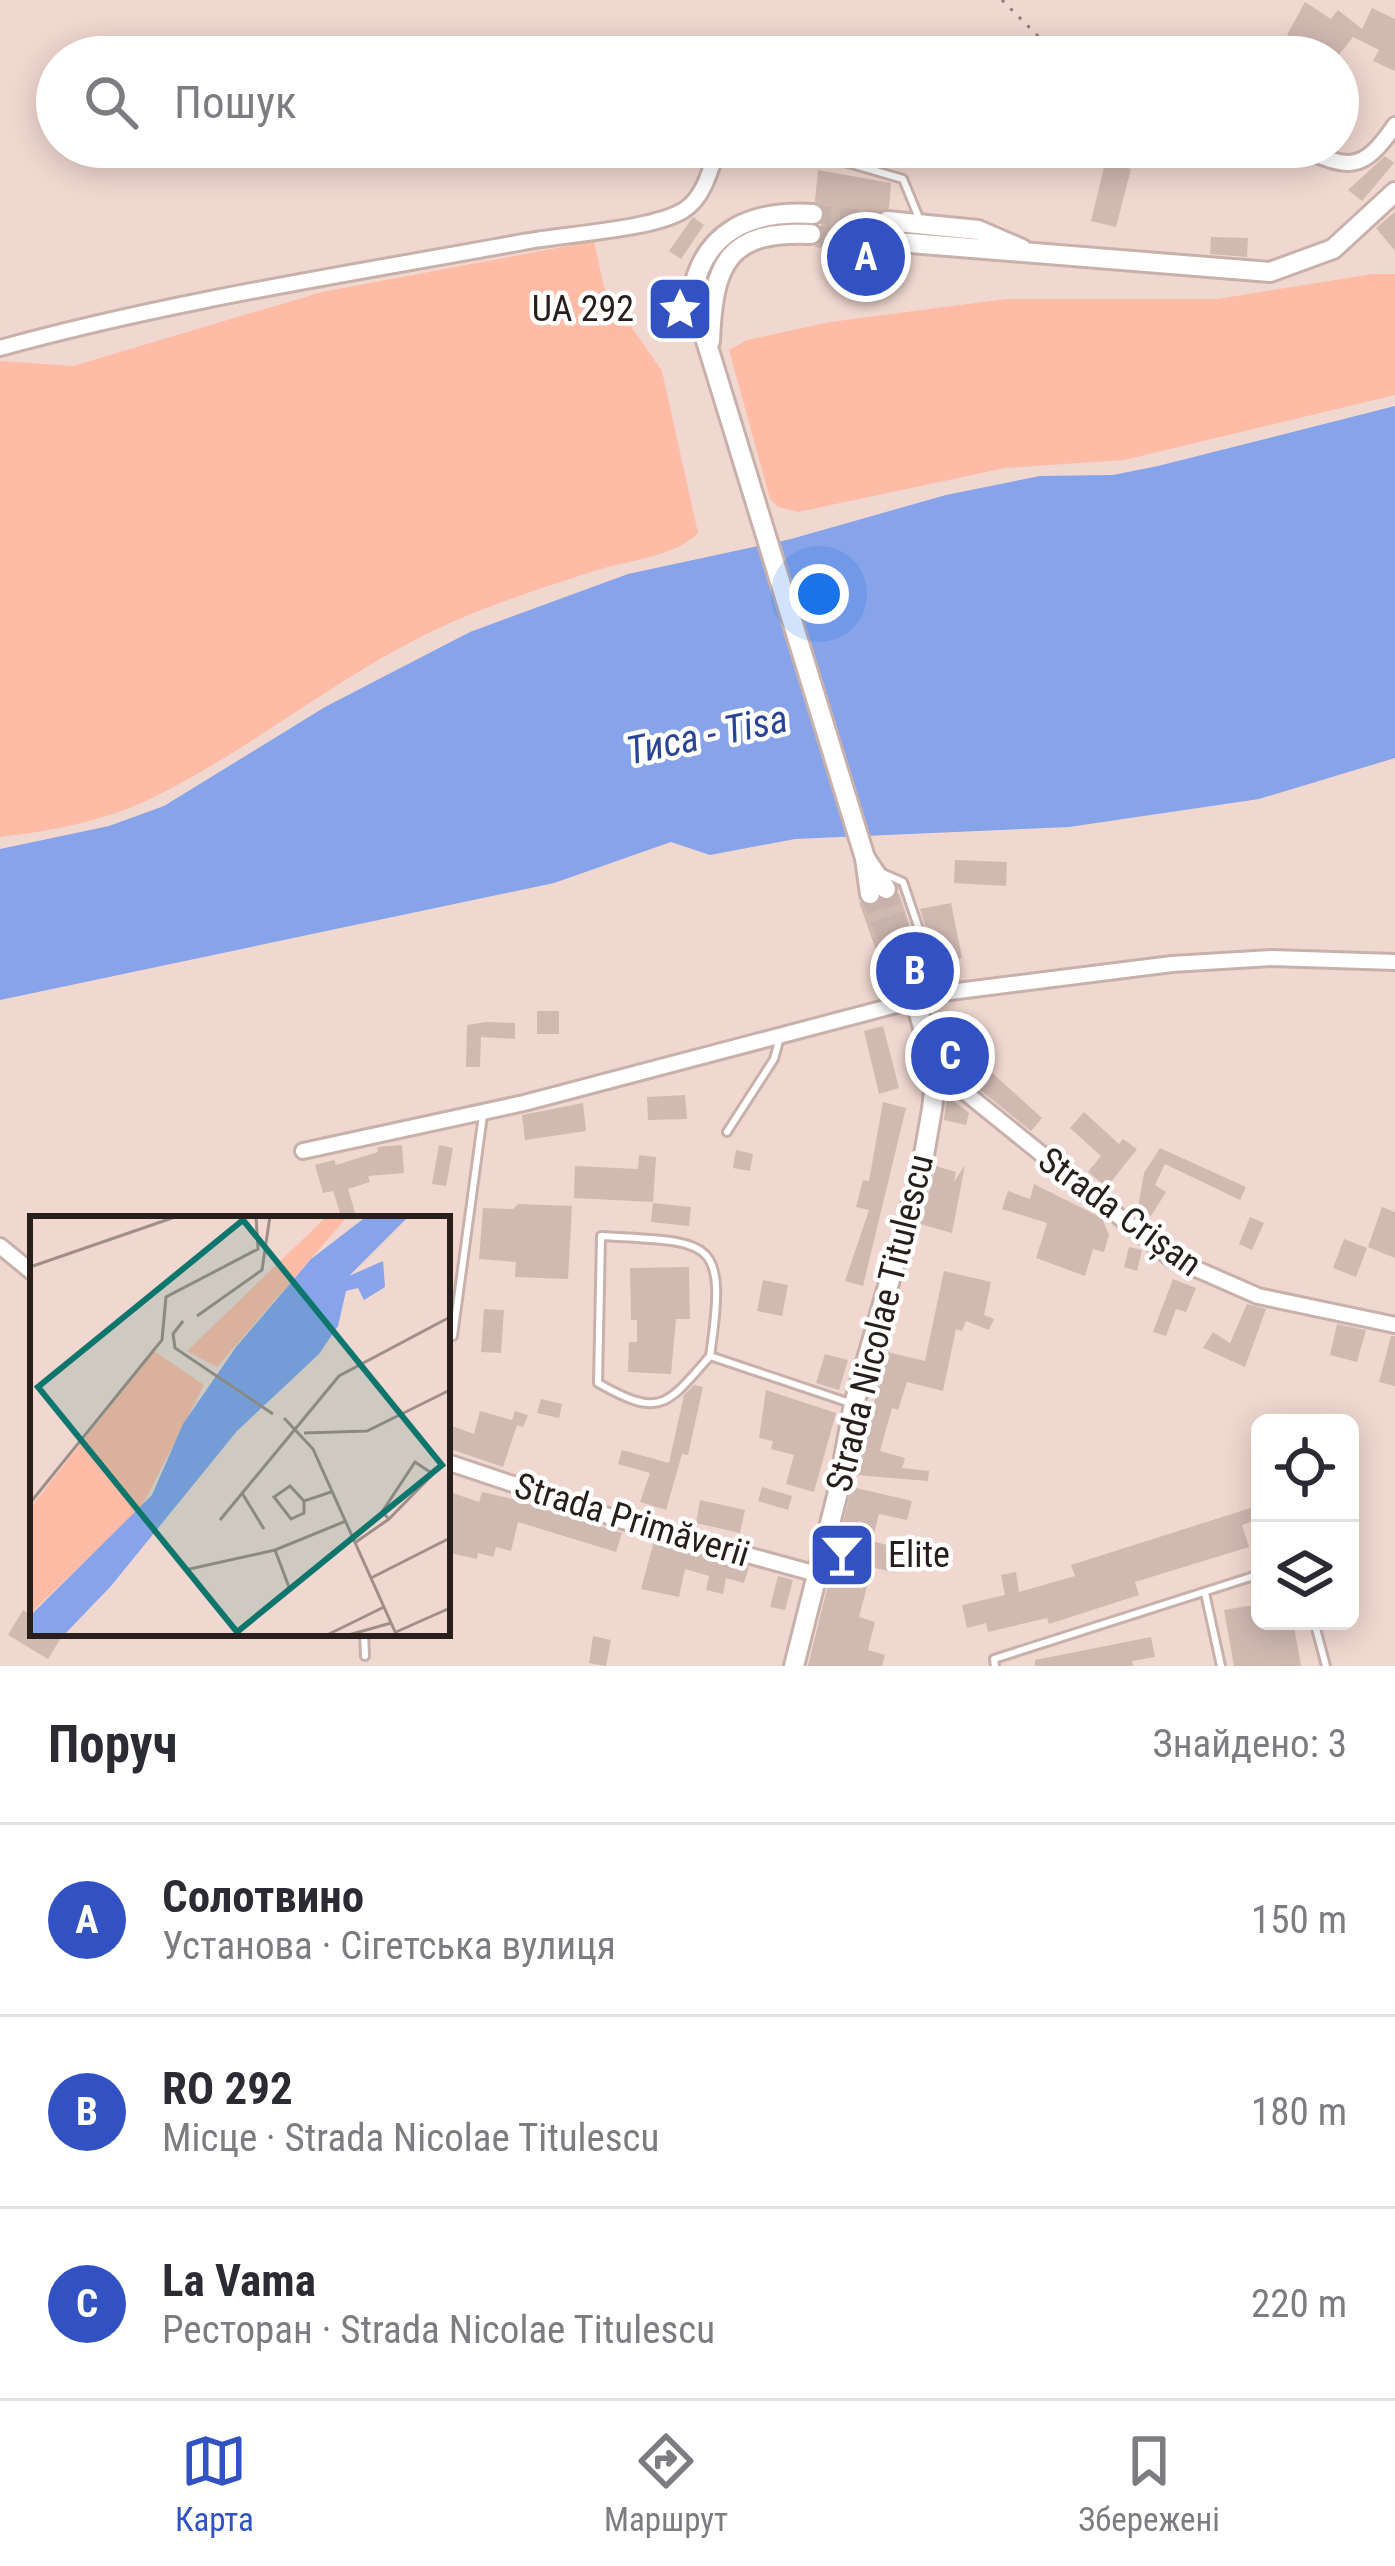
<!DOCTYPE html>
<html lang="uk">
<meta charset="utf-8">
<style>
:root{--surface:#fff;--page:#f7f7f7;--text:#2b2b33;--muted:#7c7c81;--line:#e1e1e2;--accent:#3252c3}
body{margin:0;font-family:"Roboto Condensed",sans-serif;background:var(--page);color:var(--text)}
.controls{position:absolute;right:36px;bottom:36px;display:grid;overflow:hidden;border-radius:18px;box-shadow:0 6px 30px #0003}
.controls button{width:108px;height:108px;display:grid;place-items:center;padding:0;border:0;border-bottom:3px solid var(--line);background:var(--surface);color:var(--text);font:60px sans-serif}
.you{position:absolute;left:819px;top:594px;width:42px;height:42px;margin:-30px;border:9px solid #fff;border-radius:50%;background:#1a73e8;box-shadow:0 0 0 18px #1a73e833}
.badge{display:grid;place-items:center;width:78px;height:78px;border-radius:50%;background:var(--accent);color:#fff;font-size:39px;font-weight:700}
.pin{position:absolute;translate:-50% -50%;border:6px solid #fff;box-shadow:0 3px 12px #0006}
.list{margin:0;padding:0;list-style:none}
h2{display:flex;justify-content:space-between;align-items:center;height:156px;margin:0;padding:0 48px;font-size:51px}
h2 small{font-size:39px;font-weight:400;color:var(--muted)}
.list li{display:grid;grid-template-columns:78px 1fr auto;gap:36px;align-items:center;box-sizing:border-box;height:192px;padding:0 48px;border-top:3px solid var(--line)}
.list b{display:block;font-size:45px;white-space:nowrap}
.list p{margin:0;font-size:39px;white-space:nowrap;color:var(--muted)}
.list em{font-size:39px;font-style:normal;color:var(--muted)}
.icon{flex:none;width:66px;height:66px;fill:none;stroke:currentColor;stroke-width:2;stroke-linecap:round;stroke-linejoin:round}
.map{position:relative;flex:none;width:1395px;height:1666px;overflow:hidden}
.search{position:absolute;background:var(--surface);box-shadow:0 6px 30px #0003;left:36px;right:36px;top:36px;height:132px;display:flex;align-items:center;gap:30px;box-sizing:border-box;padding:0 42px;border-radius:66px;color:var(--muted);font-size:45px}
.sheet{height:732px;background:var(--surface)}
nav{display:flex;justify-content:space-around;align-items:center;box-sizing:border-box;height:168px;border-top:3px solid var(--line);background:var(--surface);font-size:33px;color:var(--muted)}
nav a{display:grid;justify-items:center;gap:6px}
nav .on{color:var(--accent)}
.map>svg:first-child{display:block}
</style>
<div class="map">
<svg width="1395" height="1666" viewBox="0 0 1395 1666">
<rect width="100%" height="100%" fill="#f0d8d0"/>
<!-- green -->
<g fill="#febba5">
<path d="M 594,241 L 604,287 L 662,371 L 698,533 C 674,557 630,560 597,570 C 549,586 497,602 450,623 C 344,670 255,748 150,799 C 104,821 51,831 0,837 L 0,361 L 73,366 L 322,292 Z"/>
<path d="M 1372,274 L 1395,274 L 1395,395 L 1124,460 L 1005,468 L 798,512 L 778,507 L 770,499 L 729,350 L 747,340 L 830,322 L 1006,299 L 1217,299 Z"/>
</g>
<!-- water -->
<path fill="#87a3e9" d="M 1395,406 L 1395,758 L 1259,799 L 1069,827 L 795,839 L 710,855 L 671,842 L 554,883 L 0,1000 L 0,849 L 109,826 L 164,806 L 325,707 L 470,632 L 628,574 L 791,539 L 946,495 L 1040,476 L 1113,475 L 1158,466 Z"/>
<!-- building -->
<g fill="#d0b9b1">
<path d="M 1305,2 L 1331,19 L 1338,10 L 1362,29 L 1372,8 L 1395,19 L 1395,71 L 1373,61 L 1379,50 L 1353,37 L 1337,57 L 1327,57 L 1287,35 Z"/>
<path d="M 1385,156 L 1394,163 L 1362,201 L 1348,190 Z"/>
<path d="M 1105,163 L 1131,169 L 1116,227 L 1091,221 Z"/>
<path d="M 818,170 L 891,183 L 889,208 L 874,219 L 872,246 L 883,255 L 814,247 L 823,240 L 821,225 L 826,215 L 815,201 Z"/>
<path d="M 1395,212 L 1395,251 L 1376,228 Z"/>
<path d="M 693,217 L 704,225 L 681,259 L 669,251 Z"/>
<path d="M 1211,237 L 1248,238 L 1247,257 L 1210,254 Z"/>
<path d="M 955,860 L 1007,862 L 1006,886 L 954,883 Z"/>
<path d="M 899,893 L 913,936 L 884,941 L 878,956 L 859,902 L 873,907 Z"/>
<path d="M 951,903 L 962,958 L 937,963 L 920,909 Z"/>
<rect x="537" y="1011" width="22" height="23"/>
<path d="M 965,1012 L 977,1043 L 966,1047 L 956,1023 Z"/>
<path d="M 486,1022 L 515,1023 L 515,1039 L 481,1037 L 480,1067 L 466,1067 L 467,1025 Z"/>
<path d="M 883,1026 L 899,1088 L 879,1094 L 864,1031 Z"/>
<path d="M 941,1041 L 973,1067 L 967,1050 L 1042,1118 L 1031,1131 L 947,1063 Z"/>
<path d="M 685,1095 L 687,1119 L 648,1120 L 647,1097 Z"/>
<path d="M 947,1096 L 969,1113 L 966,1125 L 944,1120 Z"/>
<path d="M 883,1102 L 906,1108 L 863,1286 L 845,1281 L 869,1210 L 856,1207 L 863,1180 L 869,1181 Z"/>
<path d="M 583,1103 L 586,1131 L 525,1140 L 522,1115 Z"/>
<path d="M 1084,1112 L 1119,1144 L 1123,1139 L 1137,1149 L 1107,1187 L 1088,1172 L 1101,1156 L 1070,1128 Z"/>
<path d="M 402,1145 L 404,1173 L 368,1176 L 370,1182 L 348,1189 L 357,1219 L 342,1219 L 333,1191 L 323,1193 L 315,1165 L 334,1160 L 336,1165 L 378,1152 L 377,1147 Z"/>
<path d="M 439,1145 L 453,1148 L 446,1186 L 432,1184 Z"/>
<path d="M 1160,1148 L 1246,1187 L 1240,1200 L 1165,1164 L 1155,1185 L 1166,1192 L 1151,1216 L 1138,1208 L 1144,1173 Z"/>
<path d="M 736,1150 L 753,1154 L 750,1171 L 733,1168 Z"/>
<path d="M 639,1155 L 656,1157 L 653,1202 L 574,1198 L 575,1166 L 638,1169 Z"/>
<path d="M 965,1165 L 952,1233 L 920,1224 L 936,1166 L 956,1172 L 954,1182 Z"/>
<path d="M 1034,1184 L 1102,1218 L 1109,1235 L 1104,1252 L 1093,1249 L 1085,1276 L 1036,1258 L 1047,1223 L 1002,1209 L 1008,1191 L 1030,1199 Z"/>
<path d="M 653,1203 L 691,1207 L 689,1226 L 651,1222 Z"/>
<path d="M 518,1204 L 572,1206 L 568,1279 L 515,1277 L 516,1262 L 479,1259 L 483,1208 L 513,1209 Z"/>
<path d="M 1382,1207 L 1395,1212 L 1395,1258 L 1368,1247 Z"/>
<path d="M 1250,1217 L 1264,1223 L 1252,1250 L 1239,1244 Z"/>
<path d="M 1344,1239 L 1367,1248 L 1356,1277 L 1333,1268 Z"/>
<path d="M 1129,1247 L 1142,1250 L 1137,1271 L 1124,1267 Z"/>
<path d="M 689,1267 L 690,1319 L 676,1319 L 671,1374 L 628,1372 L 629,1342 L 637,1342 L 637,1320 L 631,1320 L 630,1268 Z"/>
<path d="M 944,1271 L 991,1282 L 984,1315 L 994,1319 L 989,1330 L 966,1321 L 962,1331 L 956,1329 L 943,1391 L 907,1382 L 898,1410 L 892,1408 L 880,1451 L 905,1458 L 902,1468 L 929,1471 L 928,1481 L 855,1475 L 887,1352 L 925,1361 Z"/>
<path d="M 1173,1279 L 1196,1288 L 1186,1312 L 1176,1309 L 1166,1336 L 1153,1332 Z"/>
<path d="M 763,1280 L 788,1285 L 782,1316 L 757,1311 Z"/>
<path d="M 1247,1304 L 1266,1309 L 1245,1367 L 1203,1348 L 1213,1332 L 1230,1343 Z"/>
<path d="M 484,1309 L 504,1310 L 501,1353 L 481,1352 Z"/>
<path d="M 1337,1324 L 1366,1330 L 1357,1362 L 1330,1355 Z"/>
<path d="M 1391,1336 L 1395,1336 L 1395,1386 L 1379,1382 Z"/>
<path d="M 825,1354 L 848,1360 L 839,1390 L 816,1383 Z"/>
<path d="M 694,1385 L 703,1387 L 688,1455 L 682,1454 L 666,1510 L 640,1502 L 650,1473 L 618,1464 L 622,1450 L 669,1463 L 684,1395 Z"/>
<path d="M 766,1390 L 836,1413 L 814,1492 L 786,1484 L 794,1455 L 771,1449 L 773,1441 L 759,1438 Z"/>
<path d="M 541,1399 L 562,1404 L 559,1418 L 537,1413 Z"/>
<path d="M 480,1411 L 512,1420 L 515,1411 L 528,1415 L 523,1427 L 517,1425 L 503,1467 L 447,1448 L 452,1426 L 474,1434 Z"/>
<path d="M 762,1487 L 792,1496 L 788,1510 L 758,1501 Z"/>
<path d="M 852,1487 L 912,1501 L 907,1520 L 879,1514 L 872,1541 L 902,1549 L 925,1545 L 930,1560 L 897,1568 L 895,1573 L 872,1567 L 859,1617 L 875,1622 L 868,1650 L 885,1655 L 882,1666 L 808,1666 Z"/>
<path d="M 447,1491 L 479,1502 L 482,1492 L 512,1499 L 622,1533 L 616,1552 L 518,1522 L 511,1551 L 496,1547 L 493,1557 L 478,1553 L 477,1559 L 450,1553 Z"/>
<path d="M 700,1500 L 745,1510 L 740,1533 L 696,1523 Z"/>
<path d="M 1260,1505 L 1260,1519 L 1242,1525 L 1249,1547 L 1135,1582 L 1139,1595 L 1049,1624 L 1047,1618 L 988,1632 L 986,1623 L 967,1628 L 962,1605 L 1005,1595 L 1001,1575 L 1016,1572 L 1019,1592 L 1075,1576 L 1071,1565 Z"/>
<path d="M 654,1541 L 749,1567 L 744,1583 L 726,1578 L 723,1594 L 706,1590 L 709,1576 L 685,1569 L 679,1597 L 641,1589 Z"/>
<path d="M 778,1576 L 793,1580 L 785,1610 L 770,1607 Z"/>
<path d="M 1260,1604 L 1260,1621 L 1293,1621 L 1301,1666 L 1234,1666 L 1224,1610 Z"/>
<path d="M 23,1610 L 33,1617 L 33,1633 L 64,1633 L 48,1659 L 8,1635 Z"/>
<path d="M 593,1636 L 611,1640 L 606,1666 L 589,1663 Z"/>
<path d="M 1151,1637 L 1155,1657 L 1132,1661 L 1133,1666 L 1035,1666 L 1035,1660 Z"/>
</g>
<g fill="none" stroke-linecap="round" stroke-linejoin="round">
<!-- secondary-tunnel -->
<g stroke="#c8b3ac" stroke-width="18" stroke-dasharray="18 9" stroke-linecap="butt">
<path d="M 813,214 L 887,221"/>
<path d="M 811,234 L 885,241"/>
<path d="M 886,889 L 906,947"/>
<path d="M 870,894 L 891,952"/>
</g>
<!-- lane casing -->
<g stroke="#c8b1aa" stroke-width="12">
<g id="lane">
<path d="M 800,149 L 903,179 L 919,218"/>
<path d="M 878,871 L 903,882 L 923,941 L 923,949 L 911,960"/>
<path d="M 727,1132 L 774,1059 L 780,1037"/>
<path d="M 453,1336 L 483,1115"/>
<path d="M 710,1356 C 667,1405 661,1419 598,1383 L 601,1236 C 711,1243 728,1234 710,1356 L 850,1403"/>
<path d="M 1205,1593 L 1221,1666"/>
<path d="M 1314,1621 L 1326,1666"/>
<path d="M 364,1633 L 365,1656"/>
<path d="M 995,1666 L 994,1659 L 1260,1574"/>
</g>
</g>
<!-- street casing -->
<g stroke="#c8b1aa" stroke-width="20">
<g id="street">
<path d="M 820,57 L 824,57"/>
<path d="M 1297,147 C 1348,168 1361,175 1395,125"/>
<path d="M 0,348 C 170,301 349,274 523,242 C 564,234 653,230 684,210 C 704,198 711,168 718,147"/>
<path d="M 936,1074 L 956,1085 L 1169,1257 L 1258,1296 L 1395,1325"/>
<path d="M 303,1151 L 524,1103 L 942,993 L 1172,964 L 1272,958 L 1395,962"/>
<path d="M 0,1246 L 33,1273"/>
<path d="M 447,1462 L 623,1521 L 817,1574"/>
</g>
</g>
<!-- secondary casing -->
<g stroke="#c8b1aa" stroke-width="24">
<g id="secondary">
<path d="M 813,214 C 753,210 703,230 692,295 L 865,858 L 870,894"/>
<path d="M 887,221 L 978,230 L 1022,249"/>
<path d="M 885,241 L 1270,272 L 1333,249 L 1395,192"/>
<path d="M 710,341 C 713,263 728,230 811,234"/>
<path d="M 865,858 L 886,889"/>
<path d="M 906,947 L 908,981"/>
<path d="M 794,1666 L 837,1496 L 854,1404 L 921,1172 L 932,1109 L 936,1074 L 915,999 L 891,952"/>
</g>
</g>
<!-- path -->
<path stroke="#8c7b76" stroke-width="3" stroke-dasharray="3 9" stroke-linecap="butt" d="M 1002,0 L 1054,52 L 1068,57"/>
<!-- lane -->
<use href="#lane" stroke="#fff" stroke-width="6"/>
<!-- street -->
<use href="#street" stroke="#fff" stroke-width="14"/>
<!-- secondary -->
<use href="#secondary" stroke="#fff" stroke-width="18"/>
</g>
<!-- icons -->
<defs>
<g id="sight-square" transform="scale(3.45)"><rect x="-9" y="-9" width="18" height="18" rx="4" fill="#3252c3" stroke="#fff"/><path d="M0-6L1.8-2.2L6-1.7L2.9 1.2L3.7 5.4L0 3.3L-3.7 5.4L-2.9 1.2L-6-1.7L-1.8-2.2Z" fill="#fff"/></g>
<g id="bar-square" transform="scale(3.45)"><rect x="-9" y="-9" width="18" height="18" rx="4" fill="#3252c3" stroke="#fff"/><path d="M-6-5H6L.8 .8V4.5H3.5V6h-7V4.5H-.8V.8Z" fill="#fff"/></g>
</defs>
<g fill-rule="evenodd">
<use href="#sight-square" x="680" y="309"/>
<use href="#bar-square" x="842" y="1555"/>
</g>
<g text-anchor="middle" dominant-baseline="central" stroke-width="9" stroke-linejoin="round" paint-order="stroke">
<!-- poi labels -->
<g font-size="36" fill="#281f1c" stroke="#fff" text-anchor="end">
<text x="634" y="309">UA 292</text>
<text x="888" y="1555" text-anchor="start">Elite</text>
</g>
<!-- street labels -->
<g font-size="36" fill="#281f1c" stroke="#fff">
<text transform="translate(1120 1212) rotate(36)">Strada Crișan</text>
<text transform="translate(880 1323) rotate(-76)">Strada Nicolae Titulescu</text>
<text transform="translate(632 1520) rotate(17)">Strada Primăverii</text>
</g>
<!-- water labels -->
<g font-size="39" font-style="italic" fill="#2b4596" stroke="#fff">
<text transform="translate(707 735) rotate(-12)">Тиса - Tisa</text>
</g>
</g>
<!-- overview -->
<g transform="translate(30 1216)">
<rect width="420" height="420" fill="#f0d8d0"/>
<path d="M 297,0 L 318,0 L 187,151 L 157,135 ZM 124,135 L 174,169 L 112,290 L 0,398 L 0,292 Z" fill="#febba5"/>
<path d="M 337,0 L 379,0 L 319,60 L 353,45 L 355,71 L 334,84 L 328,72 L 316,75 L 308,110 L 289,138 L 207,215 L 81,370 L 33,420 L 0,420 L 0,400 L 122,279 L 153,208 L 206,131 L 281,43 Z" fill="#87a3e9"/>
<path fill="none" stroke="#a08e88" stroke-width="3" d="M 0,51 L 148,0M 167,100 L 232,54 L 240,0M 153,105 L 143,118 L 145,132 L 243,198M 254,202 L 283,233 L 367,420M 274,217 L 337,215 L 420,174M 212,277 L 234,313M 274,285 L 274,297 L 261,303 L 244,281 L 260,270 L 274,285 L 301,276M 0,287 L 132,124 L 136,81 L 228,33 L 226,0M 190,304 L 309,160 L 420,101M 326,326 L 359,303 L 352,296 L 385,246 L 403,258 L 359,303M 245,334 L 259,371M 155,354 L 245,334 L 316,305M 341,362 L 420,322M 366,416 L 420,392M 295,420 L 354,391M 315,420 L 361,407"/>
<path fill="#0f766e" fill-opacity="0.15" stroke="#0f766e" stroke-width="6" d="M 213,4 L 412,249 L 207,416 L 8,171 Z"/>
<rect width="420" height="420" fill="none" stroke="#281f1c" stroke-width="6"/>
</g>
</svg>
<div class="controls">
<button><svg class="icon" aria-label="locate" viewBox="0 0 24 24"><circle cx="12" cy="12" r="6"/><path d="M12 2v4M12 18v4M2 12h4M18 12h4"/></svg></button>
<button><svg class="icon" aria-label="layers" viewBox="0 0 24 24"><path d="M12 4l9 5-9 5-9-5zM3 14l9 5 9-5"/></svg></button>
</div>
<div class="you"></div>
<div class="pin badge" style="left:866px;top:257px">A</div>
<div class="pin badge" style="left:915px;top:971px">B</div>
<div class="pin badge" style="left:950px;top:1056px">C</div>
<div class="search"><svg class="icon" aria-label="search" viewBox="0 0 24 24"><circle cx="10" cy="10" r="6"/><path d="M15 15l6 6"/></svg>Пошук</div>
</div>
<section class="sheet">
<h2>Поруч<small>Знайдено: 3</small></h2>
<ul class="list">
<li><span class="badge">A</span><div><b>Солотвино</b><p>Установа · Сігетська вулиця</p></div><em>150 m</em></li>
<li><span class="badge">B</span><div><b>RO 292</b><p>Місце · Strada Nicolae Titulescu</p></div><em>180 m</em></li>
<li><span class="badge">C</span><div><b>La Vama</b><p>Ресторан · Strada Nicolae Titulescu</p></div><em>220 m</em></li>
</ul>
</section>
<nav>
<a class="on"><svg class="icon" aria-label="map" viewBox="0 0 24 24"><path d="M3 6l6-2 6 2 6-2v14l-6 2-6-2-6 2zM9 4v14M15 6v14"/></svg>Карта</a>
<a><svg class="icon" aria-label="directions" viewBox="0 0 24 24"><path d="M12 3l9 9-9 9-9-9zM9 14v-3h6M13 9l2 2-2 2"/></svg>Маршрут</a>
<a><svg class="icon" aria-label="saved" viewBox="0 0 24 24"><path d="M7 4h10v16l-5-4-5 4z"/></svg>Збережені</a>
</nav>
